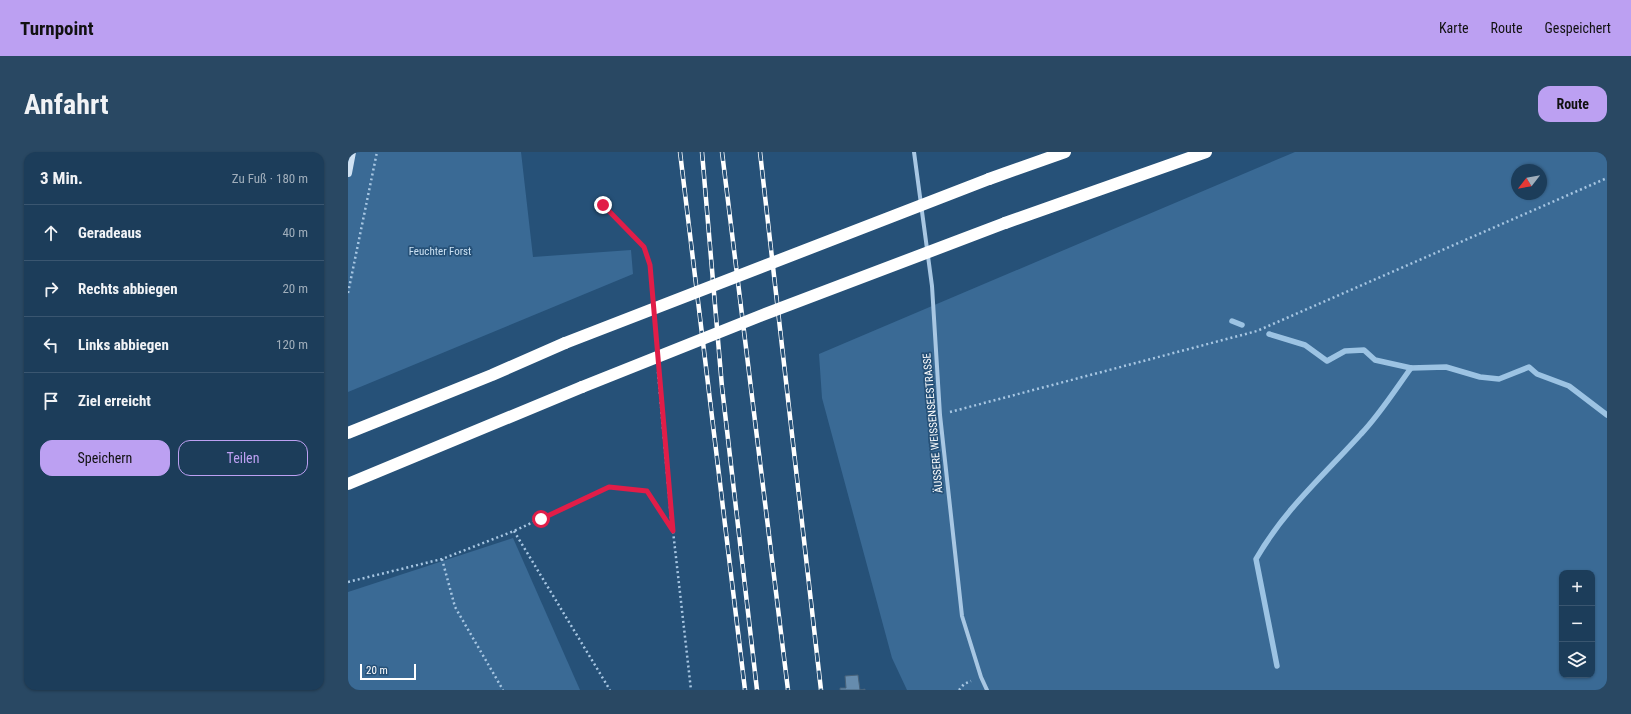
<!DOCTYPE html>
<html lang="de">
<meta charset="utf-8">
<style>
:root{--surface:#1c3d5a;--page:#294863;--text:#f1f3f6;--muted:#a0aebb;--line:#3a5670;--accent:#bca0f2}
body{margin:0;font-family:"Roboto Condensed",sans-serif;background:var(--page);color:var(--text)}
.controls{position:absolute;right:12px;bottom:12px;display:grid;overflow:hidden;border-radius:8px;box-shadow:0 1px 3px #0004}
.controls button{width:36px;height:36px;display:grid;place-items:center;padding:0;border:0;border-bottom:1px solid var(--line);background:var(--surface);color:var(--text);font:20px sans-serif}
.compass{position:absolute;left:1163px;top:12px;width:36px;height:36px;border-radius:50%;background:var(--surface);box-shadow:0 1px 3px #0004;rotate:239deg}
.scale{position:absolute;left:12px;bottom:10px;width:56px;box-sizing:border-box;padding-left:4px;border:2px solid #fff;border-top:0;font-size:11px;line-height:14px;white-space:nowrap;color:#fff;-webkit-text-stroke:3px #265178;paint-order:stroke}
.stop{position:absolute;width:12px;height:12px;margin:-9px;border:3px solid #e11d48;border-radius:50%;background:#fff}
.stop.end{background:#e11d48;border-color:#fff;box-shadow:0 1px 4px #0008}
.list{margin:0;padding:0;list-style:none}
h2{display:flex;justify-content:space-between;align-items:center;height:52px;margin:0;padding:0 16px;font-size:17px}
h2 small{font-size:13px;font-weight:400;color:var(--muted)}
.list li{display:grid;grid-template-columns:26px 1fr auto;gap:12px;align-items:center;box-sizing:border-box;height:56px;padding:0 16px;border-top:1px solid var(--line)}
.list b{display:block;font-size:15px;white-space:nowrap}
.list em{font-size:13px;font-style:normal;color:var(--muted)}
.actions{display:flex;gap:8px;padding:12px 16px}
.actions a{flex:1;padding:9px 0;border:1px solid var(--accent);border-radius:12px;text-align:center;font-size:14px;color:var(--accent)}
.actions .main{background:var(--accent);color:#111}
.icon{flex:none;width:22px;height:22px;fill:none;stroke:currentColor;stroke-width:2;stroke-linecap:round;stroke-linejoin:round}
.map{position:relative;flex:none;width:1259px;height:538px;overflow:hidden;border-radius:12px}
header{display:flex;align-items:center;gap:24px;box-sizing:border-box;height:56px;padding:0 20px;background:var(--accent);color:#111}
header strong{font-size:19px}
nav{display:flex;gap:22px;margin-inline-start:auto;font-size:14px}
.intro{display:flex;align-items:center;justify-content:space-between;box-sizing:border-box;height:96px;padding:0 24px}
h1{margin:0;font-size:28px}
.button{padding:10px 18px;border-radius:12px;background:var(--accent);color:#111;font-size:14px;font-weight:700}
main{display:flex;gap:24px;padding:0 24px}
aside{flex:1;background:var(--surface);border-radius:12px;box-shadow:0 1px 3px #0004}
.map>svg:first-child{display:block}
</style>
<header>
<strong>Turnpoint</strong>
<nav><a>Karte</a><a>Route</a><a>Gespeichert</a></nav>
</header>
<div class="intro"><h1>Anfahrt</h1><a class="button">Route</a></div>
<main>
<aside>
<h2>3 Min.<small>Zu Fuß · 180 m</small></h2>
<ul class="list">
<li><svg class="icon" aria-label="ahead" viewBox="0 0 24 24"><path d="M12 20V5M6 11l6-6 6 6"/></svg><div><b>Geradeaus</b></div><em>40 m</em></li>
<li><svg class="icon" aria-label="right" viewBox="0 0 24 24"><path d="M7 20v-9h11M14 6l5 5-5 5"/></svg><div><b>Rechts abbiegen</b></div><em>20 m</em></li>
<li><svg class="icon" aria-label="left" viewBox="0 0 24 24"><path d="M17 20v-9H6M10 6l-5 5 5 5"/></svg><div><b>Links abbiegen</b></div><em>120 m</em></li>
<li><svg class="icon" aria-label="arrive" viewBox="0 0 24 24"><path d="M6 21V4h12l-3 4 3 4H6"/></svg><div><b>Ziel erreicht</b></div></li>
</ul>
<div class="actions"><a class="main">Speichern</a><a>Teilen</a></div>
</aside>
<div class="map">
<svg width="1259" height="538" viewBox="0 0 1259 538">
<rect width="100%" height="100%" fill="#265178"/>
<!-- green -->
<g fill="#3a6a95" fill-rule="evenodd">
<path d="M 0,0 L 173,0 L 185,105 L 283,98 L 285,122 L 0,240 Z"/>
<path d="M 947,0 L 1259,0 L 1259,538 L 559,538 L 544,506 L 474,246 L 471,202 ZM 1169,18 L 1193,18 L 1193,42 L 1169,42 ZM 1214,421 L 1244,421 L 1244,523 L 1214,523 Z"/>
<path d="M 165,386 L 232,538 L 0,538 L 0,440 Z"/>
</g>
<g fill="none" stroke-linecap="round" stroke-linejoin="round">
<!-- stream -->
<g stroke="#9cc3e3" stroke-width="5.5">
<path d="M 884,169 L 894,173"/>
<path d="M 921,182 L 957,193 L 979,209 L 997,199 L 1016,198 L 1027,208 L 1063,216 L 1098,215 L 1132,225 L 1151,227 L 1181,215 L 1189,222 L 1221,234 L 1259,263"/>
<path d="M 929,514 L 908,407 C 936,358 976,323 1013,282 C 1032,262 1047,238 1063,216"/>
</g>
</g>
<!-- building -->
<path fill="#668cae" stroke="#47627a" d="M 510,523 L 512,538 L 517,537 L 517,538 L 492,538 L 492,536 L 498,536 L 497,524 Z"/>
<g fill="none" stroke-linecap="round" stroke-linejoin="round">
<!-- path -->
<g stroke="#a8c7e3" stroke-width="2.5" stroke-dasharray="2 3" stroke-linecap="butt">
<path d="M 255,53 L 296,95 L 302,113 L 304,141"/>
<path d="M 0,141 L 29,0"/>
<path d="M 307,172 L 308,189"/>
<path d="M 310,220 L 324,378"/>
<path d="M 602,260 L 909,179 L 1259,26"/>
<path d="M 166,379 L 262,538"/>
<path d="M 94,407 L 107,455 L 155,538"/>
<path d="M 0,430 L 94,407 L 166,379 L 261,335 L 299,339 L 325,379 L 343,538"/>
<path d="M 611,538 L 616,532 L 623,529"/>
</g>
<!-- street -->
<path stroke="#a8c7e3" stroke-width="4" d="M 566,0 L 584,134 L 592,263 L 614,464 L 633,525 L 639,538"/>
<!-- secondary -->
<path stroke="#d0e2f3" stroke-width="8" d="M 0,21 L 4,0"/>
<!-- highway -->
<g stroke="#fff" stroke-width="12">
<path d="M 641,27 L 717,0"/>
<path d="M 657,71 L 858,0"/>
<path d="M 0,281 L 144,223 L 217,191"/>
<path d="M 0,332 L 234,235"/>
</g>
<!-- rail casing -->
<g stroke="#fff" stroke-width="4.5">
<g id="rail">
<path d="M 332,0 L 397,538"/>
<path d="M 354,0 L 374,235 L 409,538"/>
<path d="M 374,0 L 440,538"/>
<path d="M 412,0 L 473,538"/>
</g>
</g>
<!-- rail -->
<use href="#rail" stroke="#265178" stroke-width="3" stroke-dasharray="9" stroke-linecap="butt"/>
<!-- highway-bridge -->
<g stroke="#fff" stroke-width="12">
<path d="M 217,191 L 641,27"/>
<path d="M 234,235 L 412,164 L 657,71"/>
</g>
</g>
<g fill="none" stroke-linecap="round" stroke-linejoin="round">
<!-- route -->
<path stroke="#e11d48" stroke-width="5" d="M 193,367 L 261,335 L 299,339 L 325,379 L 302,113 L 296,95 L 255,53"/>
</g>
<g text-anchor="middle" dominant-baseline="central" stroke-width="3.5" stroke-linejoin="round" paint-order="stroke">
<!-- park labels -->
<g font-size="11" fill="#cae0f2" stroke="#265178">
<text x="92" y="99">Feuchter Forst</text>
</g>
<!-- street labels -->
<g font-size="11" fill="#fff" stroke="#265178">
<text transform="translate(585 271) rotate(-95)">ÄUSSERE WEISSENSEESTRASSE</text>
</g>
</g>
</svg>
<div class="controls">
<button>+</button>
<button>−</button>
<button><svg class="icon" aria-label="layers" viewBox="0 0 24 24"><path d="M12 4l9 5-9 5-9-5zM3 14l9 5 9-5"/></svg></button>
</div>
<svg class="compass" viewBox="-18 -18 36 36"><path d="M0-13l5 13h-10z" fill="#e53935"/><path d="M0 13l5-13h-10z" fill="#a0aebb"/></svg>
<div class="scale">20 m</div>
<div class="stop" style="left:193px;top:367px"></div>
<div class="stop end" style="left:255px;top:53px"></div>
</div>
</main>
